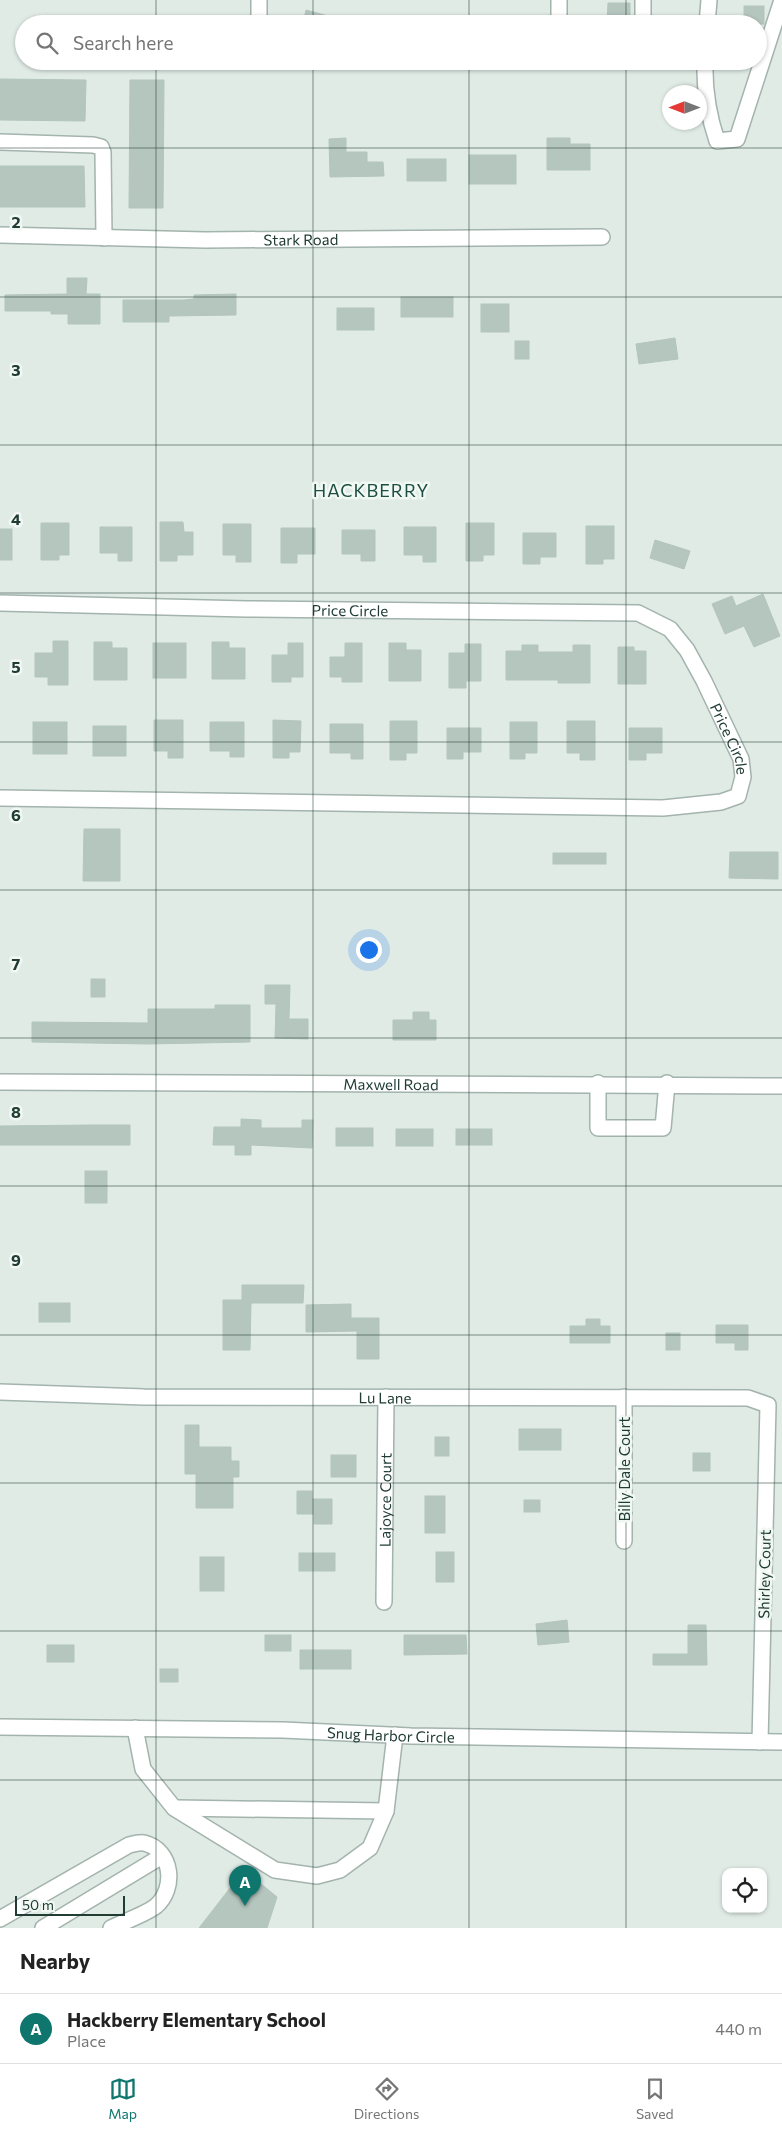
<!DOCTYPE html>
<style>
:root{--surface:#fff;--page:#f6f6f6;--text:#222;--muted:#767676;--line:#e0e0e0;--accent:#0f766e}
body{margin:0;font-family:Commissioner,sans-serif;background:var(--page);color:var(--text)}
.controls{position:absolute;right:15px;bottom:15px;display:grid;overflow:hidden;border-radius:10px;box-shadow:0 1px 4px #0004}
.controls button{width:45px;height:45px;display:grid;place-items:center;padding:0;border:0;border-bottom:1px solid var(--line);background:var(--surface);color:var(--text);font:25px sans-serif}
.compass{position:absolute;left:662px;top:85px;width:45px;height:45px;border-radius:50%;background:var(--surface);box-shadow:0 1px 4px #0004;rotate:270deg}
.scale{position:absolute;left:15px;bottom:12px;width:110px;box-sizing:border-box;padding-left:5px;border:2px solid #203c35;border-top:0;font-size:14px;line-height:18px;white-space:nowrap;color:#203c35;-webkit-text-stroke:4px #f1f8f4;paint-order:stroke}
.you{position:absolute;left:368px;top:949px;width:18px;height:18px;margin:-12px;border:4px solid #fff;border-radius:50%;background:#1a73e8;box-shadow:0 0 0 8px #1a73e833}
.badge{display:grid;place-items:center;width:32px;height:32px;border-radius:50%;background:var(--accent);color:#fff;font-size:16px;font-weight:700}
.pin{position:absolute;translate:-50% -41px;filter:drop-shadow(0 1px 2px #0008)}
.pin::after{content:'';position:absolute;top:26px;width:18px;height:15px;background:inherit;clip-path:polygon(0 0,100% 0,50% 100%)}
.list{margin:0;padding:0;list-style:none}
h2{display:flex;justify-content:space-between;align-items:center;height:65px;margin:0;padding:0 20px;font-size:21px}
h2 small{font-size:16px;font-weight:400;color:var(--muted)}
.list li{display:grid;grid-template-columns:32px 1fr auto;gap:15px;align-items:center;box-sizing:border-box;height:70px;padding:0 20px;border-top:1px solid var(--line)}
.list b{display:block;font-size:19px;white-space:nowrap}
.list p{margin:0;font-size:16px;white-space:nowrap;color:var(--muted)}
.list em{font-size:16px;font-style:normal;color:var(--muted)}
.icon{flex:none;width:28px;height:28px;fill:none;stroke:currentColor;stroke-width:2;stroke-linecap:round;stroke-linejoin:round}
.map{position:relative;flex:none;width:782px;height:1928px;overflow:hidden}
.search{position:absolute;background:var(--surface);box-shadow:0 1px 4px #0004;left:15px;right:15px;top:15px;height:55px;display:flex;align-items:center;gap:12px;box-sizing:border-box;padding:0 18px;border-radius:28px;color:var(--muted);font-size:19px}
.sheet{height:135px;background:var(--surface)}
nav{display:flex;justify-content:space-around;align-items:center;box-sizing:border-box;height:70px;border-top:1px solid var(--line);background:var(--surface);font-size:14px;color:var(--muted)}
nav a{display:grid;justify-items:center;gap:2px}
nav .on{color:var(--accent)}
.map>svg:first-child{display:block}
</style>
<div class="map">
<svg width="782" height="1928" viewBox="0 0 782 1928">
<rect width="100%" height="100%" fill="#e0ebe6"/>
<!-- building -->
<g fill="#b5c6bf" stroke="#b3c5bd">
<path d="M 608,3 L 630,3 L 630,24 L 607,24 Z"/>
<rect x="744" y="6" width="20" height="18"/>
<path d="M 306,10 L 343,20 L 343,24 L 303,24 Z"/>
<path d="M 0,79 L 86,80 L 85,121 L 0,120 Z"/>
<path d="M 130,80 L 164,80 L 163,208 L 129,208 Z"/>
<path d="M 346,138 L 346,152 L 367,152 L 367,162 L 383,162 L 384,176 L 330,177 L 329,139 Z"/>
<path d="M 547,138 L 570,138 L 570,144 L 590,144 L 590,170 L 547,170 Z"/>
<rect x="469" y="155" width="47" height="29"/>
<rect x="407" y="159" width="39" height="22"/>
<path d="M 0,166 L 84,166 L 85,207 L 0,207 Z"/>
<path d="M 67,278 L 87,278 L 86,294 L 100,294 L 100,324 L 68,324 L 68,314 L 51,314 L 51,311 L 5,311 L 5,295 L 67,294 Z"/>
<path d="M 236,294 L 236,315 L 169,316 L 169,322 L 123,322 L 123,300 L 184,300 L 194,299 L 194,295 Z"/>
<rect x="401" y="297" width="52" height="20"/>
<rect x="481" y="304" width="28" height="28"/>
<rect x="337" y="308" width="37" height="22"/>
<path d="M 675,338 L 678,359 L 639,364 L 636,344 Z"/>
<rect x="515" y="341" width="14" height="18"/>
<path d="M 160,522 L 183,522 L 184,532 L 193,532 L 193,555 L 177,555 L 177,561 L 160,561 Z"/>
<path d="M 41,523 L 69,523 L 69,555 L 59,555 L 59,560 L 41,560 Z"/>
<path d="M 466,523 L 494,523 L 494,555 L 483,555 L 483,561 L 466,561 Z"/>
<path d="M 223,524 L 251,524 L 251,562 L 236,562 L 236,555 L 223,555 Z"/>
<path d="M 586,526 L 614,526 L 614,559 L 603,559 L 603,564 L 586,564 Z"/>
<path d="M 100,527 L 132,527 L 132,561 L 118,561 L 118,553 L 100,553 Z"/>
<path d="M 404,527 L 436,527 L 436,562 L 423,562 L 423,555 L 404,555 Z"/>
<path d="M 281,528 L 315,528 L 315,554 L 297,554 L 297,563 L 281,563 Z"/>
<rect x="0" y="529" width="12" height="31"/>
<path d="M 342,530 L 375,530 L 375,561 L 361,561 L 361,554 L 342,554 Z"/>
<path d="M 523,533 L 556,533 L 556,557 L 540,557 L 540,564 L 523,564 Z"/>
<path d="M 655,540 L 690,551 L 684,569 L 650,558 Z"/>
<path d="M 763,594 L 780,636 L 754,647 L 744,626 L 725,634 L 712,604 L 732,596 L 736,606 Z"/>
<path d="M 53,641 L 68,641 L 68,685 L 48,685 L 48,677 L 35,677 L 35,653 L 53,653 Z"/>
<path d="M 94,642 L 112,642 L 112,648 L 127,648 L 127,680 L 94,680 Z"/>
<path d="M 212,642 L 229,642 L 229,648 L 245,648 L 245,679 L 212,679 Z"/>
<rect x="153" y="643" width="33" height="35"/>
<path d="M 288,643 L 303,643 L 303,677 L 291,677 L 291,682 L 272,682 L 272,655 L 288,655 Z"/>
<path d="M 345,643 L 362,643 L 362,682 L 342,682 L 342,677 L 330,677 L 330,657 L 345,657 Z"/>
<path d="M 389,643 L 406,643 L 406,650 L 421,650 L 421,681 L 389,681 Z"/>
<path d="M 465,644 L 481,644 L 481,681 L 466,681 L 466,688 L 449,688 L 449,653 L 465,653 Z"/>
<path d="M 522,645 L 538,645 L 538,652 L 573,652 L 573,645 L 590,645 L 590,683 L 558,683 L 558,680 L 506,680 L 506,651 L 522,651 Z"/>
<path d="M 618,647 L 634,647 L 634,651 L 646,651 L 646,684 L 618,684 Z"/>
<path d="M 154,720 L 183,720 L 183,758 L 168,758 L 168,751 L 154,751 Z"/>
<path d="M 273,720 L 301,721 L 300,752 L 289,752 L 289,758 L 273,758 Z"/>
<path d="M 390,721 L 417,721 L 417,753 L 406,753 L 406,760 L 390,760 Z"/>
<path d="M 567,721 L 595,721 L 595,760 L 580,760 L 580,753 L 567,753 Z"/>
<rect x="33" y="722" width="34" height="32"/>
<path d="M 210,722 L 244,722 L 244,757 L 230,757 L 230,751 L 210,751 Z"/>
<path d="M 510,722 L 537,722 L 537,753 L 525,753 L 525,759 L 510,759 Z"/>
<path d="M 330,724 L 363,724 L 363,759 L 351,759 L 351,753 L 330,753 Z"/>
<rect x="93" y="726" width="33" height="30"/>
<path d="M 447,728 L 481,728 L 481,752 L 463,752 L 463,759 L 447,759 Z"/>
<path d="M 629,728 L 662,728 L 662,753 L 646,753 L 646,760 L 629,760 Z"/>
<path d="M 84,829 L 120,829 L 120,881 L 83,881 Z"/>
<path d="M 730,852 L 778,852 L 778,879 L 729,878 Z"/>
<rect x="553" y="853" width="53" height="11"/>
<rect x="91" y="979" width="14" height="18"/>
<path d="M 265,985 L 290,985 L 289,1019 L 308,1019 L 308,1039 L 275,1038 L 276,1004 L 265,1004 Z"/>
<path d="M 215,1005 L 250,1005 L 250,1042 L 148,1044 L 32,1042 L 32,1022 L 148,1023 L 148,1009 L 215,1009 Z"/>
<path d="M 413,1012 L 429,1012 L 429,1020 L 436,1020 L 436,1040 L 393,1040 L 393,1020 L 413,1020 Z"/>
<path d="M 241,1119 L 261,1120 L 261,1128 L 302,1128 L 302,1120 L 313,1120 L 312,1148 L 251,1145 L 251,1155 L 235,1155 L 235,1145 L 213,1145 L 214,1127 L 241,1127 Z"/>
<path d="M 91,1125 L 130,1125 L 130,1145 L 0,1145 L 0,1126 Z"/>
<rect x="336" y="1128" width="37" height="18"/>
<rect x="396" y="1129" width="37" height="17"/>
<rect x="456" y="1129" width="36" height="16"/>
<rect x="85" y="1171" width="22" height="32"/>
<path d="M 242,1285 L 304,1285 L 303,1303 L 251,1303 L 250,1350 L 223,1350 L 223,1300 L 242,1300 Z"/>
<rect x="39" y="1303" width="31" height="19"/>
<path d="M 351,1304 L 351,1318 L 379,1318 L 379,1359 L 357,1359 L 357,1331 L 306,1332 L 306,1305 Z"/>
<path d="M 586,1319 L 600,1319 L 600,1326 L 610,1326 L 610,1343 L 570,1343 L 570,1326 L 586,1326 Z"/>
<path d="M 716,1325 L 748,1325 L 748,1350 L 735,1350 L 735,1343 L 716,1343 Z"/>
<rect x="666" y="1333" width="14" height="17"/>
<path d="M 185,1425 L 199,1425 L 199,1447 L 231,1447 L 231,1461 L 239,1461 L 239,1477 L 233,1477 L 233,1508 L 196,1508 L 196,1474 L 185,1474 Z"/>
<rect x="519" y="1429" width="42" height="21"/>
<rect x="435" y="1437" width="14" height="19"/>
<rect x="693" y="1453" width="17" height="18"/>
<rect x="331" y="1455" width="25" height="22"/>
<path d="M 297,1491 L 312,1491 L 312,1499 L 332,1499 L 332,1524 L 314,1524 L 314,1514 L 297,1514 Z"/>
<rect x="425" y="1496" width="20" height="37"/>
<rect x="524" y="1500" width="16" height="12"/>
<rect x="436" y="1552" width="18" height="30"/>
<rect x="299" y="1553" width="36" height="18"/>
<rect x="200" y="1557" width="24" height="34"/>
<path d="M 567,1620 L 569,1642 L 538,1645 L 536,1624 Z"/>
<path d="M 688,1625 L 706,1625 L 707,1665 L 653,1665 L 653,1654 L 688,1654 Z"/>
<rect x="265" y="1635" width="26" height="16"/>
<path d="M 404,1635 L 466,1635 L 467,1654 L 404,1655 Z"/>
<rect x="47" y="1645" width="27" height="17"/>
<rect x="300" y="1650" width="51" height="19"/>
<rect x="160" y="1669" width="18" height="13"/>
<path d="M 244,1870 L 277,1897 L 267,1928 L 199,1928 Z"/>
</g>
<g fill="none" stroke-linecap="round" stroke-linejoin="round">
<!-- minor casing -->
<g stroke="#a3b3ad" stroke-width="18">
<g id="minor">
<path d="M 259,17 L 259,0"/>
<path d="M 559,24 L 559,0"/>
<path d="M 643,24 L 643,0"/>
<path d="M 707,24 L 709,0"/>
<path d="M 705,61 C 704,90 708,114 717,141 L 737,139 L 782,0"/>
<path d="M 0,142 L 93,145 L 101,147 L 103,152 L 104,238"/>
<path id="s1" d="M 0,235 L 205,240 L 602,237"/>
<path id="s2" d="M 0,603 L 247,609 L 638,613 L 670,629 L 687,650 L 704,681 L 741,759 L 743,777 L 738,796 L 721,802 L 663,808 L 0,798"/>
<path id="s3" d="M 0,1082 L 782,1086"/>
<path d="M 598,1083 L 598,1128 L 663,1128 L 667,1083"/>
<path id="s4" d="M 0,1392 L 144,1397 L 748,1398 L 768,1405 L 760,1742"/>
<path d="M 624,1397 L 624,1541"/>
<path id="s5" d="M 384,1602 L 386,1397"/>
<path id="s6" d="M 0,1727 L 283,1730 L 411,1736 L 782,1742"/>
<path d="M 135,1728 L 143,1769 L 174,1808 L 275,1870 L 317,1876 L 340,1870 L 370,1848 L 386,1811 L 395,1735"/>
<path d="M 176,1808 L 386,1811"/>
<path d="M 0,1919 L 129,1845 C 133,1844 140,1842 144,1843 C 173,1850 176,1889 156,1906 C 146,1914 123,1922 111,1928"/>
<path d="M 43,1928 L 162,1856"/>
</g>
</g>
<!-- minor -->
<use href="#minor" stroke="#fff" stroke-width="15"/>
</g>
<!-- grid -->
<path fill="none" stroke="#203c35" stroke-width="1" stroke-opacity="0.55" d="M 156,0 L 156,24M 313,0 L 313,24M 469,0 L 469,24M 626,0 L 626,24M 156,61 L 156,1928M 313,61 L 313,1928M 469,61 L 469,1928M 626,61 L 626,1928M 0,148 L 782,148M 0,297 L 782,297M 0,445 L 782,445M 0,593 L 782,593M 0,742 L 782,742M 0,890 L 782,890M 0,1038 L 782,1038M 0,1186 L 782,1186M 0,1335 L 782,1335M 0,1483 L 782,1483M 0,1631 L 782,1631M 0,1780 L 782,1780"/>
<g text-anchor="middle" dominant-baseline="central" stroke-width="5" stroke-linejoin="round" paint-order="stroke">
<!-- street labels -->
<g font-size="15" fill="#203c35" stroke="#f1f8f4">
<text stroke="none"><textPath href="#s1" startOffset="301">Stark Road</textPath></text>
<text stroke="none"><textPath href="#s2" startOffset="350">Price Circle</textPath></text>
<text stroke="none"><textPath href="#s2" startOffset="800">Price Circle</textPath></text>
<text stroke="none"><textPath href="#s3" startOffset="391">Maxwell Road</textPath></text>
<text stroke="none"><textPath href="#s4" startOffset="385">Lu Lane</textPath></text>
<text transform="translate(624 1469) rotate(-90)">Billy Dale Court</text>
<text stroke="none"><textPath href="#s5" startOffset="102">Lajoyce Court</textPath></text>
<text transform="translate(764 1574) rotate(-89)">Shirley Court</text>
<text stroke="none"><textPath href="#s6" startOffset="391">Snug Harbor Circle</textPath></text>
</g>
<!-- quarter labels -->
<g font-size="18" letter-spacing="1" fill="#1c4f42" stroke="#f1f8f4">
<text x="371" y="490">HACKBERRY</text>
</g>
</g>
<g font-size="16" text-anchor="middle" font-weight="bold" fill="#203c35" stroke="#f1f8f4" stroke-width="5" stroke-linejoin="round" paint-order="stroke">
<text x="16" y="228">2</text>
<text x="16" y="376">3</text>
<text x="16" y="525">4</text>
<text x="16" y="673">5</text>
<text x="16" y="821">6</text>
<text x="16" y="970">7</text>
<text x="16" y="1118">8</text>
<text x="16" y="1266">9</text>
</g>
</svg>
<div class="controls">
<button><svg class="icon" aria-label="locate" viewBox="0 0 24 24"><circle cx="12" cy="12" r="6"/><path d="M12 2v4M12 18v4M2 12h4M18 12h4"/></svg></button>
</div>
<svg class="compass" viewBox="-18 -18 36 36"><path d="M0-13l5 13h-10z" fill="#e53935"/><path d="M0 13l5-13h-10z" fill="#767676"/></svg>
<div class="scale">50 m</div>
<div class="you"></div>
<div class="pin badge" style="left:245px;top:1906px">A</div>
<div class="search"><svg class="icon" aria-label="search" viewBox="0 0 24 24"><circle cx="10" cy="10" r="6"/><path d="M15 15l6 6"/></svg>Search here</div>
</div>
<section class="sheet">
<h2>Nearby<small></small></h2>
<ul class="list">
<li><span class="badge">A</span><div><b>Hackberry Elementary School</b><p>Place</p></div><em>440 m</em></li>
</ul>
</section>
<nav>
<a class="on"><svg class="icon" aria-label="map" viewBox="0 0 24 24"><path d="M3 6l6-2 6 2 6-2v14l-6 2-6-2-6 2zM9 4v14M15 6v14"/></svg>Map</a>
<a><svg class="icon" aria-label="directions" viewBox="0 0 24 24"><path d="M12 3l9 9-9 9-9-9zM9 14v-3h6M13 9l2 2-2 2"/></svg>Directions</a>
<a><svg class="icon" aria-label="saved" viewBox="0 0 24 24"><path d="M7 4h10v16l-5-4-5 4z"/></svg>Saved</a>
</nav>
